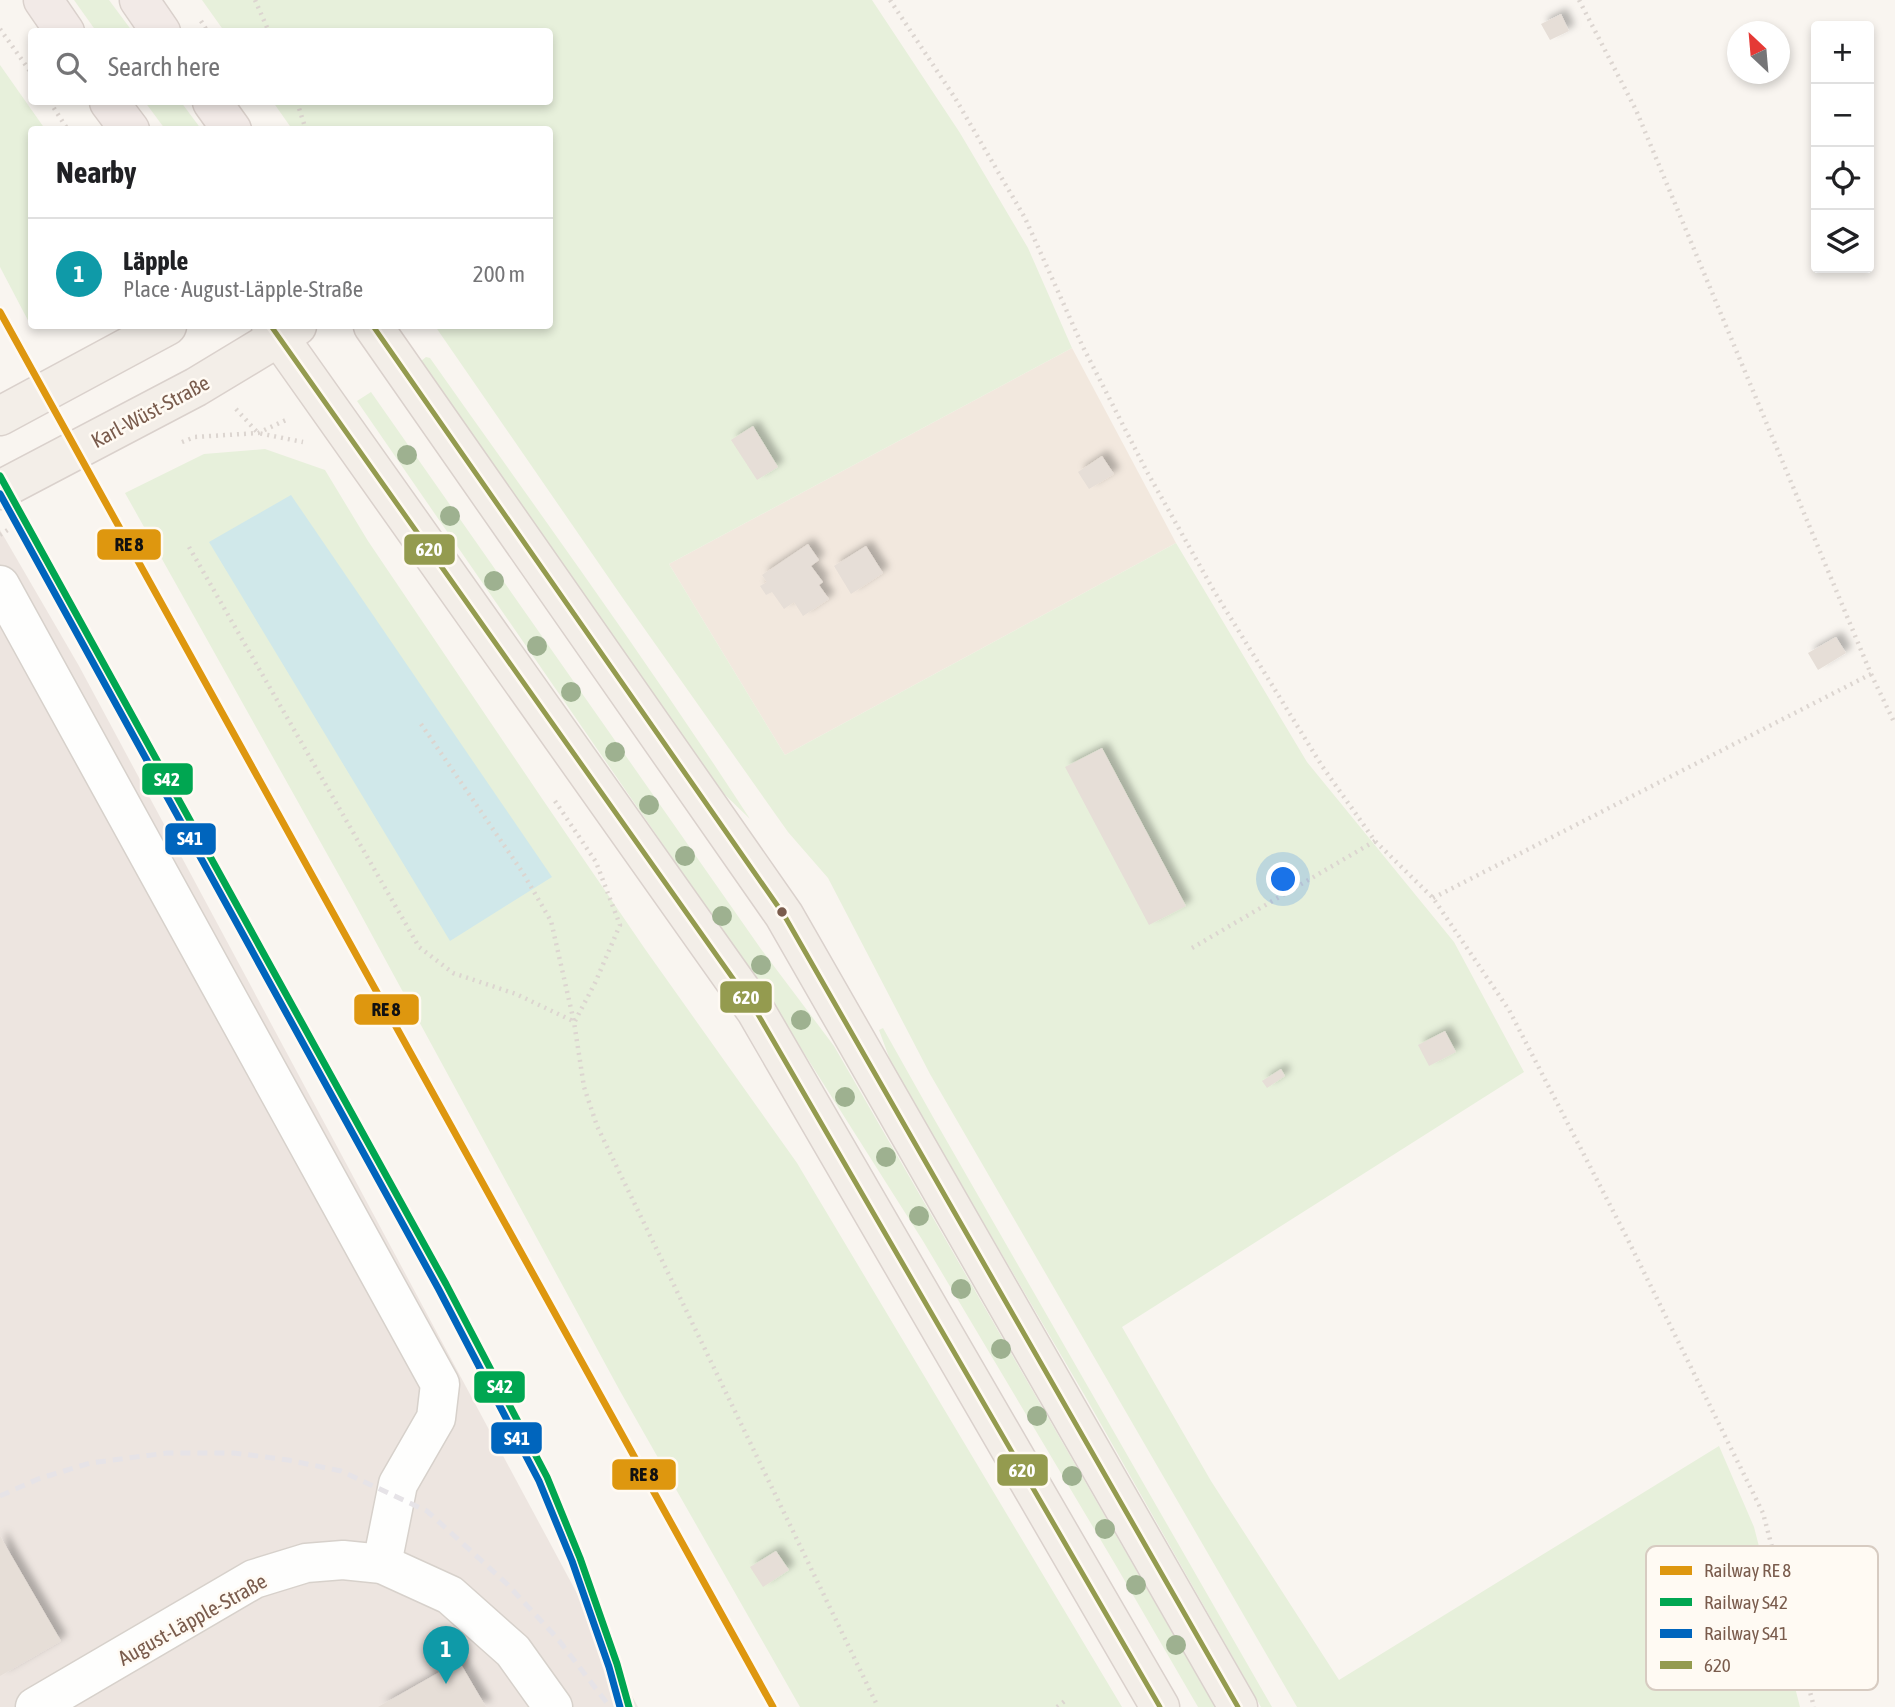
<!DOCTYPE html>
<meta charset="utf-8">
<style>
:root{--surface:#fff;--page:#f2f2f2;--text:#202124;--muted:#757577;--line:#e0e0e0;--accent:#5c5450}
body{margin:0;font-family:"Asap Condensed",sans-serif;background:var(--page);color:var(--text)}
.controls{position:absolute;right:21px;top:21px;display:grid;overflow:hidden;border-radius:7px;box-shadow:0 4px 10px #0003}
.controls button{width:63px;height:63px;display:grid;place-items:center;padding:0;border:0;border-bottom:2px solid var(--line);background:var(--surface);color:var(--text);font:35px sans-serif}
.compass{position:absolute;left:1727px;top:21px;width:63px;height:63px;border-radius:50%;background:var(--surface);box-shadow:0 4px 10px #0003;rotate:334deg}
.you{position:absolute;left:1284px;top:880px;width:24px;height:24px;margin:-18px;border:5px solid #fff;border-radius:50%;background:#1a73e8;box-shadow:0 0 0 10px #1a73e833}
.badge{display:grid;place-items:center;width:46px;height:46px;border-radius:50%;background:var(--accent);color:#fff;font-size:23px;font-weight:700}
.pin{position:absolute;translate:-50% -58px;filter:drop-shadow(0 2px 4px #0008)}
.pin::after{content:'';position:absolute;top:37px;width:24px;height:21px;background:inherit;clip-path:polygon(0 0,100% 0,50% 100%)}
.list{margin:0;padding:0;list-style:none}
h2{display:flex;justify-content:space-between;align-items:center;height:91px;margin:0;padding:0 28px;font-size:30px}
h2 small{font-size:23px;font-weight:400;color:var(--muted)}
.list li{display:grid;grid-template-columns:46px 1fr auto;gap:21px;align-items:center;box-sizing:border-box;height:112px;padding:0 28px;border-top:2px solid var(--line)}
.list b{display:block;font-size:26px;white-space:nowrap}
.list p{margin:0;font-size:23px;white-space:nowrap;color:var(--muted)}
.list em{font-size:23px;font-style:normal;color:var(--muted)}
.icon{flex:none;width:38px;height:38px;fill:none;stroke:currentColor;stroke-width:2;stroke-linecap:round;stroke-linejoin:round}
.map{position:relative;flex:none;width:1895px;height:1707px;overflow:hidden}
.search{position:absolute;background:var(--surface);box-shadow:0 4px 10px #0003;left:28px;top:28px;width:525px;height:77px;display:flex;align-items:center;gap:18px;box-sizing:border-box;padding:0 24px;border-radius:7px;color:var(--muted);font-size:26px}
.panel{position:absolute;background:var(--surface);box-shadow:0 4px 10px #0003;left:28px;top:126px;width:525px;height:203px;border-radius:7px}
.map>svg:first-child{display:block}
</style>
<div class="map">
<svg width="1895" height="1707" viewBox="0 0 1895 1707">
<defs>
<filter id="shadow"><feDropShadow dx="6" dy="-6" stdDeviation="3.5" flood-color="#0004"/></filter>
</defs>
<rect width="100%" height="100%" fill="#f9f5f0"/>
<!-- residential -->
<path fill="#f2e8de" d="M 1072,348 L 1176,543 L 785,755 L 669,564 Z"/>
<!-- industrial -->
<path fill="#ede5e0" d="M 0,530 L 79,666 L 638,1707 L 0,1707 Z"/>
<!-- green -->
<g fill="#e7f0db">
<path d="M 74,0 L 109,0 L 132,31 L 96,31 Z"/>
<path d="M 202,0 L 872,0 L 960,133 L 1028,248 L 1072,348 L 669,564 L 785,755 L 1176,543 L 1307,762 L 1454,942 L 1524,1072 L 1122,1327 L 1211,1481 L 1339,1680 L 1719,1446 L 1754,1527 L 1800,1707 L 1297,1707 L 930,1074 L 828,878 L 788,832 L 622,597 L 435,326 L 550,326 L 550,130 L 292,129 L 273,102 L 550,102 L 550,32 L 224,31 Z"/>
<path d="M 0,65 L 45,129 L 32,130 L 32,326 L 36,326 L 32,328 L 0,267 Z"/>
<path d="M 145,102 L 181,102 L 201,129 L 165,129 Z"/>
<path d="M 426,357 L 430,358 C 538,511 648,662 750,819 L 720,790 L 421,361 Z"/>
<path d="M 371,392 L 761,949 L 834,1046 L 1215,1707 L 1198,1707 L 1115,1564 L 923,1241 L 771,1001 L 357,401 Z"/>
<path d="M 265,449 L 325,470 L 368,541 L 543,800 L 645,949 L 797,1163 L 1122,1707 L 800,1707 L 620,1391 L 354,902 L 125,493 L 204,454 Z"/>
<path d="M 883,1028 L 933,1117 L 1272,1707 L 1261,1707 L 1085,1396 L 893,1068 L 879,1030 Z"/>
</g>
<!-- water -->
<path fill="#d0e8ea" d="M 291,495 L 552,877 L 450,941 L 209,542 Z"/>
<!-- building -->
<g fill="#e6ded7" filter="url(#shadow)">
<path d="M 1561,14 L 1569,31 L 1550,40 L 1541,24 Z"/>
<path d="M 753,426 L 778,467 L 757,480 L 731,440 Z"/>
<path d="M 1102,456 L 1114,474 L 1089,489 L 1078,472 Z"/>
<path d="M 808,544 L 819,560 L 811,566 L 823,582 L 819,585 L 829,599 L 803,616 L 794,602 L 784,609 L 772,592 L 766,595 L 760,586 L 767,582 L 762,575 Z"/>
<path d="M 866,546 L 883,573 L 851,594 L 834,566 Z"/>
<path d="M 1836,637 L 1846,653 L 1818,670 L 1808,653 Z"/>
<path d="M 1102,748 L 1186,906 L 1149,925 L 1065,767 Z"/>
<path d="M 1445,1031 L 1456,1052 L 1429,1066 L 1418,1045 Z"/>
<path d="M 1281,1069 L 1285,1076 L 1267,1088 L 1262,1081 Z"/>
<path d="M 0,1536 L 61,1641 L 0,1676 Z"/>
<path d="M 776,1551 L 789,1570 L 763,1587 L 750,1567 Z"/>
<path d="M 459,1661 L 486,1707 L 378,1707 Z"/>
</g>
<g fill="none" stroke-linecap="round" stroke-linejoin="round">
<!-- minor casing -->
<g stroke="#d7d1cb" stroke-width="41">
<g id="minor">
<path d="M 0,585 L 440,1384 L 436,1418 L 398,1484 L 382,1564"/>
<path d="M 35,1707 L 254,1579 L 306,1563 L 343,1560 L 382,1564 L 450,1595 L 513,1651 L 553,1707"/>
</g>
</g>
<!-- major casing -->
<g stroke="#dad1cc" stroke-width="41">
<g id="major">
<path d="M 271,326 L 756,1011 L 1160,1707"/>
<path d="M 373,326 L 784,915 L 1238,1707"/>
<path d="M 0,416 L 167,326"/>
<path d="M 0,490 L 196,387 L 297,326"/>
</g>
</g>
<!-- highway casing -->
<g stroke="#dad1cc" stroke-width="41">
<g id="highway">
<path d="M 43,0 L 65,32"/>
<path d="M 139,0 L 161,32"/>
<path d="M 109,102 L 130,130"/>
<path d="M 212,102 L 232,130"/>
</g>
</g>
<!-- path -->
<g stroke="#dcd5d0" stroke-width="4.5" stroke-dasharray="2 5" stroke-linecap="butt">
<path d="M 255,0 L 269,32"/>
<path d="M 890,0 L 955,98 L 1025,218 L 1082,345 L 1146,470 L 1214,591 L 1322,766 L 1375,841 L 1433,898 L 1509,1010 L 1626,1236 L 1763,1513 L 1814,1707"/>
<path d="M 1579,0 L 1636,110 L 1871,674 L 1895,724"/>
<path d="M 201,21 L 208,32"/>
<path d="M 0,29 L 32,74"/>
<path d="M 50,102 L 68,130"/>
<path d="M 297,102 L 306,130"/>
<path d="M 236,409 L 258,433 L 303,442"/>
<path d="M 182,442 L 195,437 L 258,433 L 288,419"/>
<path d="M 0,535 L 9,529"/>
<path d="M 189,547 L 419,947 L 453,973 L 516,994 L 573,1021"/>
<path d="M 421,724 L 523,873 L 551,921 L 574,1022 L 584,1087 L 597,1126 L 878,1707"/>
<path d="M 555,801 L 596,862 L 620,925 L 595,983 L 575,1021"/>
<path d="M 1433,898 L 1871,674"/>
<path d="M 1192,948 L 1375,841"/>
<path d="M 1057,1707 L 1066,1700"/>
</g>
<!-- minor -->
<use href="#minor" stroke="#fefefd" stroke-width="38"/>
<!-- major -->
<use href="#major" stroke="#f3eee8" stroke-width="38"/>
<!-- highway -->
<use href="#highway" stroke="#f2eae7" stroke-width="38"/>
<!-- rail -->
<path stroke="#e6e3e7" stroke-width="5" stroke-dasharray="10 7" stroke-linecap="butt" d="M 0,1496 L 38,1479 L 90,1463 L 167,1453 L 234,1453 L 288,1460 L 341,1471 L 427,1511 L 507,1584 L 557,1638 L 610,1707"/>
<!-- bus-1 casing -->
<g stroke="#fffaf3" stroke-width="10">
<g id="bus-1">
<path d="M 271,326 L 756,1011 L 1160,1707"/>
<path d="M 373,326 L 784,915 L 1238,1707"/>
</g>
</g>
<!-- bus-1 -->
<use href="#bus-1" stroke="#949b4f" stroke-width="5"/>
<!-- rail-1 casing -->
<g stroke="#fffaf3" stroke-width="12">
<path id="rail-1" d="M 0,312 L 773,1707"/>
</g>
<!-- rail-2 casing -->
<g stroke="#fffaf3" stroke-width="12">
<path id="rail-2" d="M 0,476 L 446,1284 L 547,1477 L 580,1558 L 617,1664 L 629,1707"/>
</g>
<!-- rail-3 casing -->
<g stroke="#fffaf3" stroke-width="12">
<path id="rail-3" d="M 0,494 L 438,1288 L 539,1481 L 572,1561 L 609,1667 L 620,1707"/>
</g>
<!-- rail-1 -->
<use href="#rail-1" stroke="#de970f" stroke-width="7"/>
<!-- rail-2 -->
<use href="#rail-2" stroke="#00a651" stroke-width="7"/>
<!-- rail-3 -->
<use href="#rail-3" stroke="#0065bd" stroke-width="7"/>
</g>
<!-- trees -->
<g fill="#9eb190">
<circle cx="407" cy="455" r="10"/>
<circle cx="450" cy="516" r="10"/>
<circle cx="494" cy="581" r="10"/>
<circle cx="537" cy="646" r="10"/>
<circle cx="571" cy="692" r="10"/>
<circle cx="615" cy="752" r="10"/>
<circle cx="649" cy="805" r="10"/>
<circle cx="685" cy="856" r="10"/>
<circle cx="722" cy="916" r="10"/>
<circle cx="761" cy="965" r="10"/>
<circle cx="801" cy="1020" r="10"/>
<circle cx="845" cy="1097" r="10"/>
<circle cx="886" cy="1157" r="10"/>
<circle cx="919" cy="1216" r="10"/>
<circle cx="961" cy="1289" r="10"/>
<circle cx="1001" cy="1349" r="10"/>
<circle cx="1037" cy="1416" r="10"/>
<circle cx="1072" cy="1476" r="10"/>
<circle cx="1105" cy="1529" r="10"/>
<circle cx="1136" cy="1585" r="10"/>
<circle cx="1176" cy="1645" r="10"/>
</g>
<!-- markers -->
<circle fill="#7a5c4d" stroke="#fffaf3" stroke-width="2.5" cx="782" cy="912" r="6"/>
<g text-anchor="middle" dominant-baseline="central" stroke-width="5" stroke-linejoin="round" paint-order="stroke">
<!-- street labels -->
<g font-size="21" fill="#7a5c4d" stroke="#fffaf3">
<text transform="translate(150 411) rotate(-28)">Karl-Wüst-Straße</text>
<text transform="translate(192 1619) rotate(-29)">August-Läpple-Straße</text>
</g>
</g>
<!-- legend -->
<rect x="1646" y="1546" width="232" height="144" rx="10" fill="#fffaf3" stroke="#d7cbc1" stroke-width="2"/>
<rect x="1660" y="1566" width="32" height="9" fill="#de970f"/>
<rect x="1660" y="1598" width="32" height="8" fill="#00a651"/>
<rect x="1660" y="1629" width="32" height="9" fill="#0065bd"/>
<rect x="1660" y="1661" width="32" height="8" fill="#949b4f"/>
<g font-size="19" fill="#7a5c4d">
<text x="1704" y="1577">Railway RE 8</text>
<text x="1704" y="1609">Railway S42</text>
<text x="1704" y="1640">Railway S41</text>
<text x="1704" y="1672">620</text>
</g>
<g stroke="#fffaf3" stroke-width="2.5">
<rect x="96" y="528" width="66" height="33" rx="7" fill="#de970f"/>
<rect x="403" y="533" width="53" height="33" rx="7" fill="#949b4f"/>
<rect x="141" y="762" width="53" height="34" rx="7" fill="#00a651"/>
<rect x="164" y="822" width="53" height="34" rx="7" fill="#0065bd"/>
<rect x="719" y="980" width="54" height="34" rx="7" fill="#949b4f"/>
<rect x="353" y="993" width="67" height="33" rx="7" fill="#de970f"/>
<rect x="473" y="1370" width="53" height="34" rx="7" fill="#00a651"/>
<rect x="490" y="1421" width="53" height="34" rx="7" fill="#0065bd"/>
<rect x="996" y="1453" width="53" height="34" rx="7" fill="#949b4f"/>
<rect x="611" y="1458" width="66" height="33" rx="7" fill="#de970f"/>
</g>
<g font-size="19" text-anchor="middle" font-weight="bold" fill="#fff">
<text x="429" y="556">620</text>
<text x="167" y="786">S42</text>
<text x="190" y="845">S41</text>
<text x="746" y="1004">620</text>
<text x="500" y="1393">S42</text>
<text x="517" y="1445">S41</text>
<text x="1022" y="1477">620</text>
</g>
<g font-size="19" text-anchor="middle" font-weight="bold" fill="#111">
<text x="129" y="551">RE 8</text>
<text x="386" y="1016">RE 8</text>
<text x="644" y="1481">RE 8</text>
</g>
</svg>
<div class="controls">
<button>+</button>
<button>−</button>
<button><svg class="icon" aria-label="locate" viewBox="0 0 24 24"><circle cx="12" cy="12" r="6"/><path d="M12 2v4M12 18v4M2 12h4M18 12h4"/></svg></button>
<button><svg class="icon" aria-label="layers" viewBox="0 0 24 24"><path d="M12 4l9 5-9 5-9-5zM3 14l9 5 9-5"/></svg></button>
</div>
<svg class="compass" viewBox="-18 -18 36 36"><path d="M0-13l5 13h-10z" fill="#e53935"/><path d="M0 13l5-13h-10z" fill="#757577"/></svg>
<div class="you"></div>
<div class="pin badge" style="left:446px;top:1684px;background:#0f9aa8">1</div>
<div class="search"><svg class="icon" aria-label="search" viewBox="0 0 24 24"><circle cx="10" cy="10" r="6"/><path d="M15 15l6 6"/></svg>Search here</div>
<section class="panel">
<h2>Nearby<small></small></h2>
<ul class="list">
<li><span class="badge" style="background:#0f9aa8">1</span><div><b>Läpple</b><p>Place · August-Läpple-Straße</p></div><em>200 m</em></li>
</ul>
</section>
</div>
